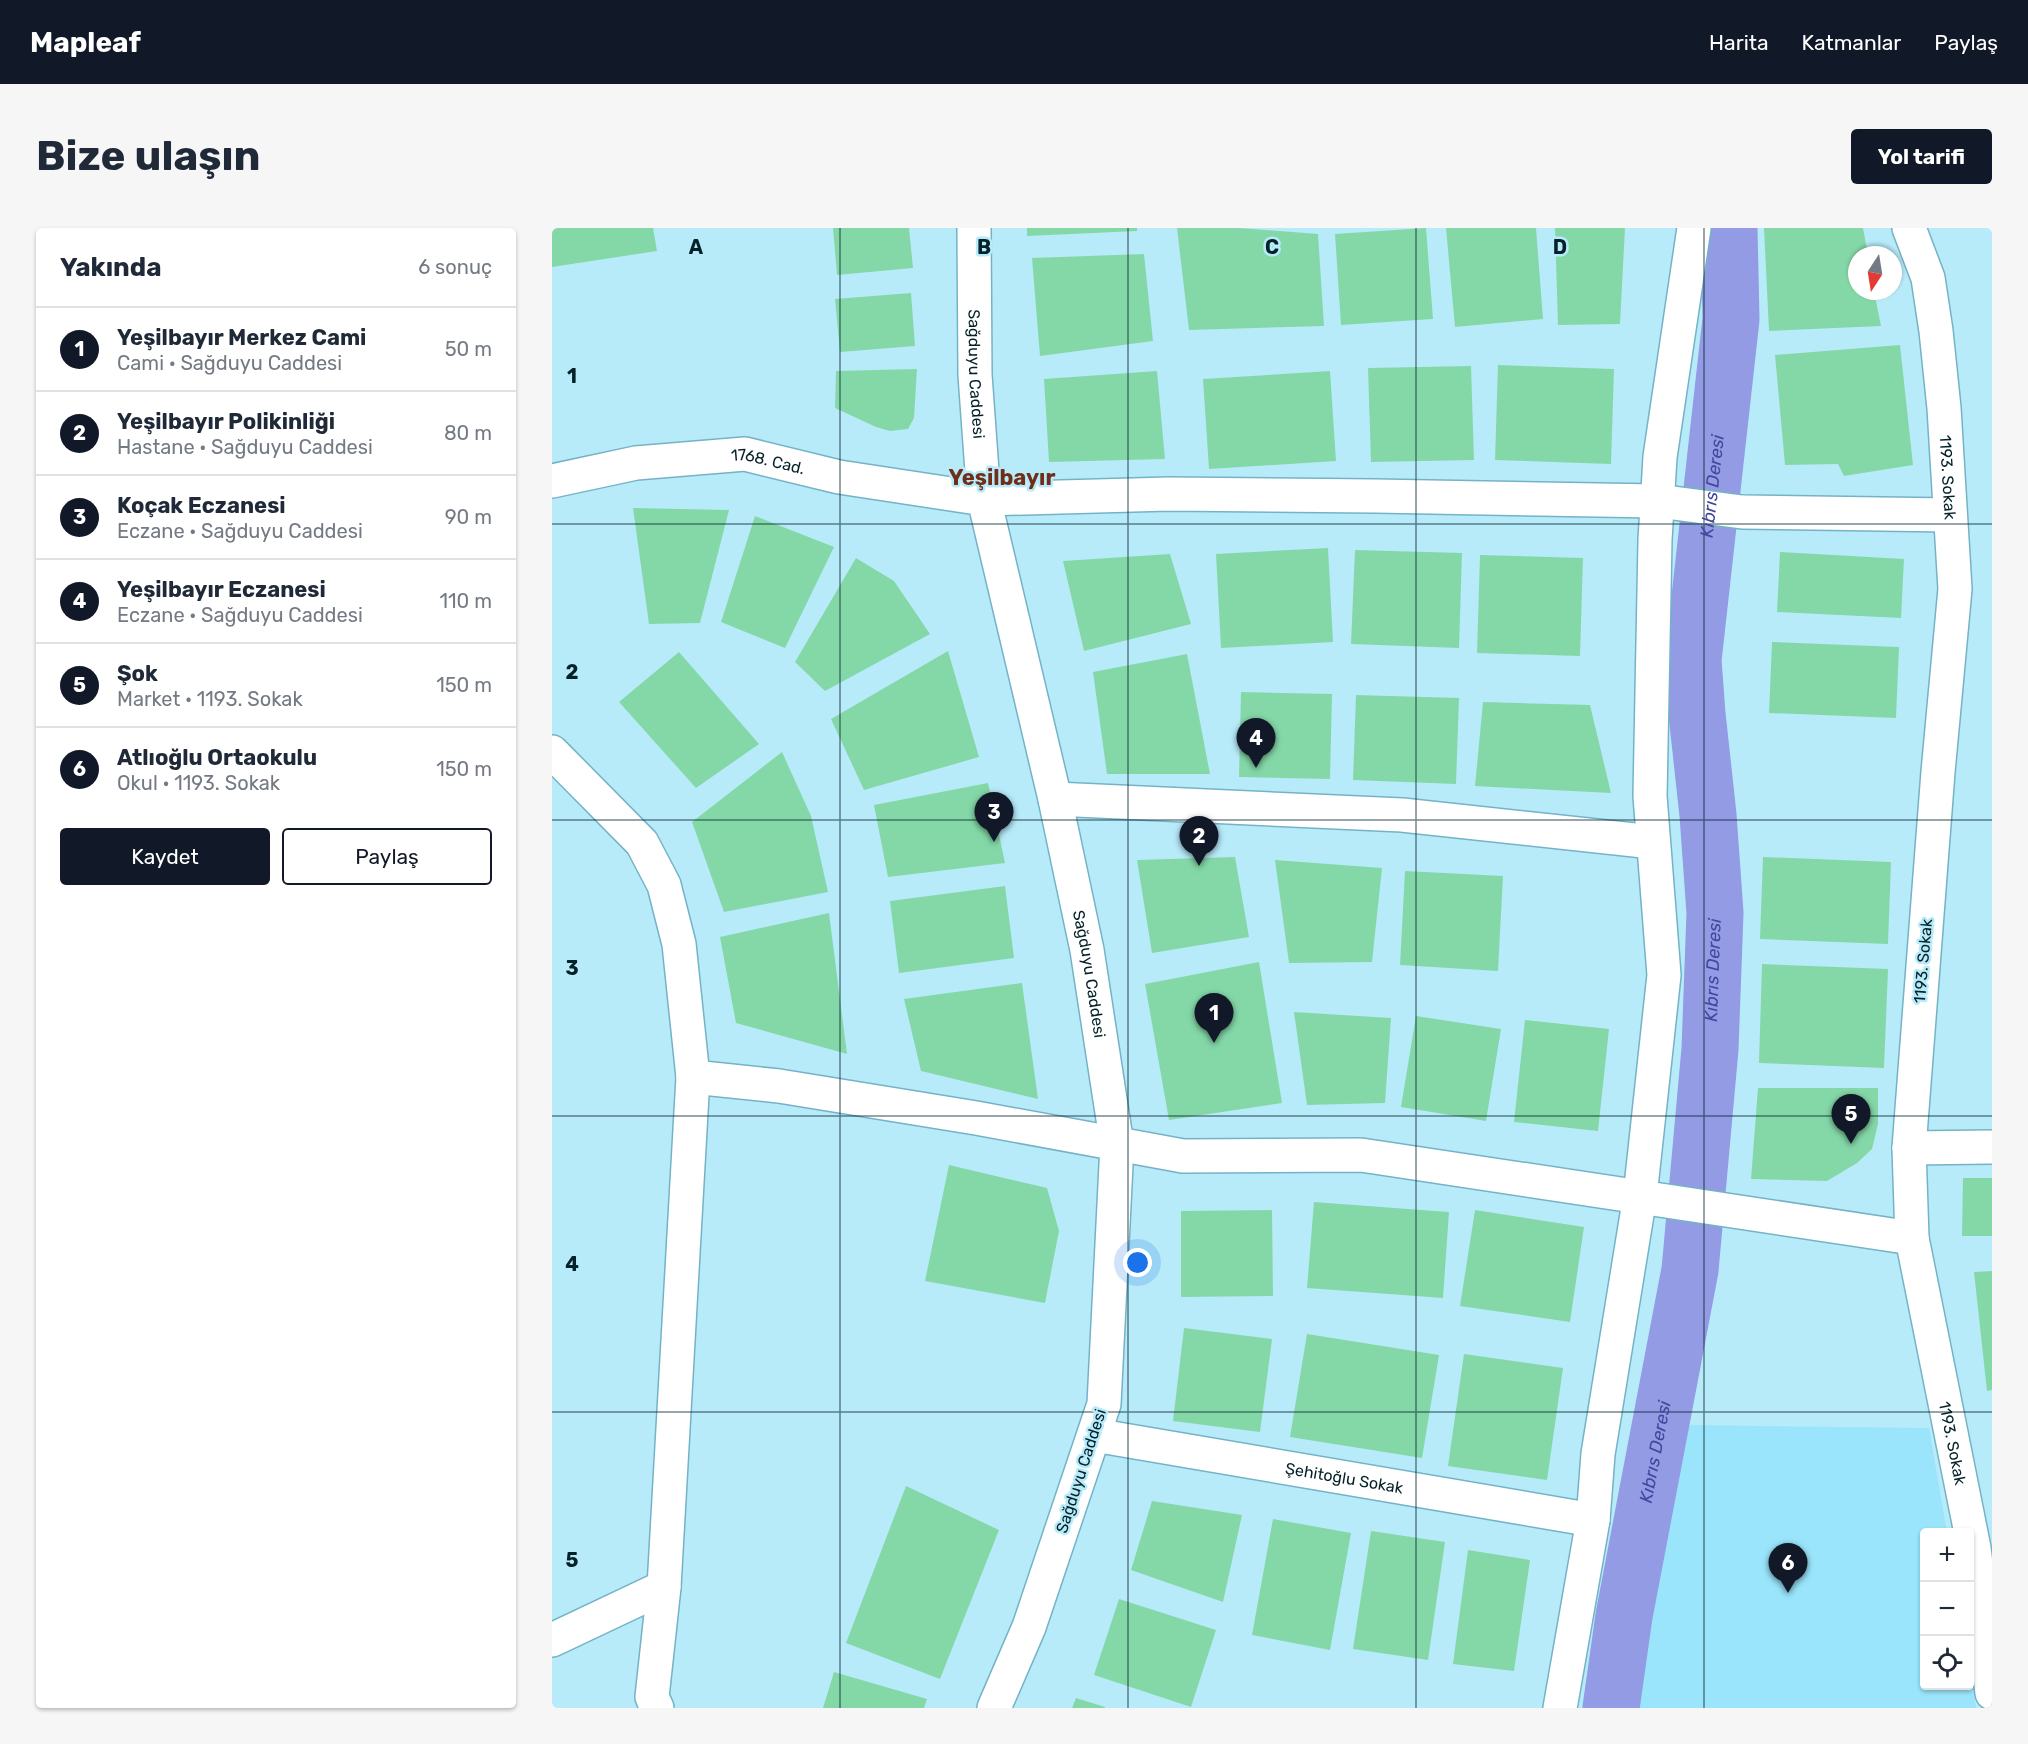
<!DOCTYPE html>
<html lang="tr">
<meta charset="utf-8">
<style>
:root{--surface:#fff;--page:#f6f6f7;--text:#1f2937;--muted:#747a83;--line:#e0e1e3;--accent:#111827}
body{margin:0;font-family:Rubik,sans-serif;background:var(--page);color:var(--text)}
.controls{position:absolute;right:18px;bottom:18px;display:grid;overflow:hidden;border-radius:6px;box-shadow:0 2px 4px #0004}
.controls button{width:54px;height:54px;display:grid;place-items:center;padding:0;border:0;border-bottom:2px solid var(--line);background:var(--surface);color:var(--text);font:30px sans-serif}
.compass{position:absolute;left:1296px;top:18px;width:54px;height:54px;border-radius:50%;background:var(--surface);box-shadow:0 2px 4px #0004;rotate:192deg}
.you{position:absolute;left:586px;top:1035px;width:21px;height:21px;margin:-15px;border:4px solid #fff;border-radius:50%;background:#1a73e8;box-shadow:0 0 0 9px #1a73e833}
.badge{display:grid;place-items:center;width:39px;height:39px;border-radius:50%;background:var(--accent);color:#fff;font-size:20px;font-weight:700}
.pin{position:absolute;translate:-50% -50px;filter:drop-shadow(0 2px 3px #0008)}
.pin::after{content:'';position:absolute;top:32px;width:21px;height:18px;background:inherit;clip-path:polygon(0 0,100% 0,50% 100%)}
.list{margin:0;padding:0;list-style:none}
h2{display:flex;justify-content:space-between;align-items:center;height:78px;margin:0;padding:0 24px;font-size:26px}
h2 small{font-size:20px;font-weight:400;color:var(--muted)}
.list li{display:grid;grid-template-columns:39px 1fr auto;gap:18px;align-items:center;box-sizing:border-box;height:84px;padding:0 24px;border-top:2px solid var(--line)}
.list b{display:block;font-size:22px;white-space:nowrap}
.list p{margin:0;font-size:20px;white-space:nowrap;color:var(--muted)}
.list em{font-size:20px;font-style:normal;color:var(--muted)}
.actions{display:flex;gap:12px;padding:18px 24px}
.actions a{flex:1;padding:14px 0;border:2px solid var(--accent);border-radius:6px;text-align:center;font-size:21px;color:var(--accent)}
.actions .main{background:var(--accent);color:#fff}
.icon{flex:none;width:33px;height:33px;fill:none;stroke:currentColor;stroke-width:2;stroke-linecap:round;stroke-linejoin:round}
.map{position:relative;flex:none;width:1440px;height:1480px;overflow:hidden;border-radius:6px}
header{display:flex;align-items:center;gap:36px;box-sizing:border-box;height:84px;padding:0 30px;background:var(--accent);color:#fff}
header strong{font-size:28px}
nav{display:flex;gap:33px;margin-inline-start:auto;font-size:21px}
.intro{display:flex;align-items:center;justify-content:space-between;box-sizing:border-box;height:144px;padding:0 36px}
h1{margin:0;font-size:42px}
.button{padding:15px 27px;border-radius:6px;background:var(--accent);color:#fff;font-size:21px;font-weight:700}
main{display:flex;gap:36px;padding:0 36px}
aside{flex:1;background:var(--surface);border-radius:6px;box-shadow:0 2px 4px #0004}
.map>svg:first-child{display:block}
</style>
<header>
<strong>Mapleaf</strong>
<nav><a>Harita</a><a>Katmanlar</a><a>Paylaş</a></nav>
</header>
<div class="intro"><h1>Bize ulaşın</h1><a class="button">Yol tarifi</a></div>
<main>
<aside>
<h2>Yakında<small>6 sonuç</small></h2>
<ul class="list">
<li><span class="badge">1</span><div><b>Yeşilbayır Merkez Cami</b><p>Cami · Sağduyu Caddesi</p></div><em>50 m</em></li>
<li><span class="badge">2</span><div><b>Yeşilbayır Polikinliği</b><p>Hastane · Sağduyu Caddesi</p></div><em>80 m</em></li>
<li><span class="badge">3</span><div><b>Koçak Eczanesi</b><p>Eczane · Sağduyu Caddesi</p></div><em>90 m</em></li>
<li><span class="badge">4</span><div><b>Yeşilbayır Eczanesi</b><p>Eczane · Sağduyu Caddesi</p></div><em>110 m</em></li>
<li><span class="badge">5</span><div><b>Şok</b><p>Market · 1193. Sokak</p></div><em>150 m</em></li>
<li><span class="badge">6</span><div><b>Atlıoğlu Ortaokulu</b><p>Okul · 1193. Sokak</p></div><em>150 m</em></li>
</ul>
<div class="actions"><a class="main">Kaydet</a><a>Paylaş</a></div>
</aside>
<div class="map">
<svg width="1440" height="1480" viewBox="0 0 1440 1480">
<rect width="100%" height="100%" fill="#b8ebfa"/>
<!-- built -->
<path fill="#9ae5fb" d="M 1134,1197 L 1377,1200 L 1395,1304 L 1372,1304 L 1372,1458 L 1418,1458 L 1418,1440 L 1424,1480 L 1085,1480 L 1087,1426 Z"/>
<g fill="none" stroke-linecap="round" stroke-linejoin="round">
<!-- river -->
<path stroke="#929be4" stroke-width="57" id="s1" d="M 1059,1480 L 1072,1388 L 1138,1042 L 1158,821 L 1163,685 L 1156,587 L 1145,486 L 1141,432 L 1179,91 L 1177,0"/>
</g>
<!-- building -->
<g fill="#84d8a8">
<path d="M 0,0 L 101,0 L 105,23 L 0,39 Z"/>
<path d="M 281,0 L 357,0 L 361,40 L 285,47 Z"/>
<path d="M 475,0 L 585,0 L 585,3 L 475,8 Z"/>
<path d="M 625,0 L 687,0 L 766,6 L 772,98 L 637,102 Z"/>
<path d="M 874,0 L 881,91 L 789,97 L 783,6 Z"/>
<path d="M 894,0 L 984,0 L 991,91 L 903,99 Z"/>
<path d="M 1003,0 L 1073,0 L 1068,96 L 1006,97 Z"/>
<path d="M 1212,0 L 1311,0 L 1316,27 L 1305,27 L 1305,63 L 1322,63 L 1329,98 L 1217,103 Z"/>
<path d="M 592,26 L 601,113 L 488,128 L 480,30 Z"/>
<path d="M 359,65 L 363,118 L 288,124 L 283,71 Z"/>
<path d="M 1348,117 L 1361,237 L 1292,248 L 1286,236 L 1233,237 L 1223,127 Z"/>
<path d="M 946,137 L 1062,141 L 1059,236 L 943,232 Z"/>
<path d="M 919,138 L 922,232 L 819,234 L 816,140 Z"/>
<path d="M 365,141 L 362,190 L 356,201 L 338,203 L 324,199 L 283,180 L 284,143 Z"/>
<path d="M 605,143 L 613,231 L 497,234 L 492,151 Z"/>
<path d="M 778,143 L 784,233 L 657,241 L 651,151 Z"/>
<path d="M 81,280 L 177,282 L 148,395 L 97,396 Z"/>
<path d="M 203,288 L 282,319 L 233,420 L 169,394 Z"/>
<path d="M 776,320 L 781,414 L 669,420 L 664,326 Z"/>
<path d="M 803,322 L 910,325 L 907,420 L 799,416 Z"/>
<path d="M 1228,324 L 1352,331 L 1349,390 L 1225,384 Z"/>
<path d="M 618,326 L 639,396 L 532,423 L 511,333 Z"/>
<path d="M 928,327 L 1031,330 L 1028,428 L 925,425 Z"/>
<path d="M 304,330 L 342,353 L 378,406 L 273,463 L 243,434 Z"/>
<path d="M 1220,414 L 1347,419 L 1344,490 L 1217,485 Z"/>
<path d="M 396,423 L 427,529 L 312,562 L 279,491 Z"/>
<path d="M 127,424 L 207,516 L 144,560 L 67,474 Z"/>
<path d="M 635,426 L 658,546 L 555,546 L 541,444 Z"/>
<path d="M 689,464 L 780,466 L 778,551 L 687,549 Z"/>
<path d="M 804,467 L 907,470 L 904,556 L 801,552 Z"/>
<path d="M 931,474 L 1038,477 L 1059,565 L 923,558 Z"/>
<path d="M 230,524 L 259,588 L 276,664 L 172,684 L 140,594 Z"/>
<path d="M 436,555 L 453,635 L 336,649 L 322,577 Z"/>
<path d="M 683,629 L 697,709 L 600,725 L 585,632 Z"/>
<path d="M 1211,629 L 1339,634 L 1336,716 L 1208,711 Z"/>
<path d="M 723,632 L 830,640 L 820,734 L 737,735 Z"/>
<path d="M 853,643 L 951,648 L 946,743 L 848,737 Z"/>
<path d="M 453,658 L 462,730 L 347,745 L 338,673 Z"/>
<path d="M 277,685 L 295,826 L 184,795 L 168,709 Z"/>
<path d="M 707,734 L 730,875 L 617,892 L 593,756 Z"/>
<path d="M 1210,736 L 1336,741 L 1332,840 L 1207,835 Z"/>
<path d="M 470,755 L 486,871 L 369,843 L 352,771 Z"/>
<path d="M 742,784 L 839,790 L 833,875 L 755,877 Z"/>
<path d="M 864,788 L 949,801 L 934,893 L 849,879 Z"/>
<path d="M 973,792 L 1057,801 L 1046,903 L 962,894 Z"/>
<path d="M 1206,860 L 1326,860 L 1326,896 L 1320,921 L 1305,935 L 1275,953 L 1199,951 Z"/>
<path d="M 397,937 L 495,960 L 507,1003 L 493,1075 L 373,1053 Z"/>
<path d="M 1411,950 L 1440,950 L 1440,1008 L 1410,1008 Z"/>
<path d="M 762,974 L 897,984 L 891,1070 L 755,1060 Z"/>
<path d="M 720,982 L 721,1068 L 629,1069 L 629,983 Z"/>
<path d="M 923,982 L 1032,999 L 1018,1094 L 908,1078 Z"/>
<path d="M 1440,1043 L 1440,1162 L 1435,1163 L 1422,1044 Z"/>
<path d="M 632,1100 L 720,1111 L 708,1204 L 621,1193 Z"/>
<path d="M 755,1106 L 887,1127 L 870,1230 L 738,1209 Z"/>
<path d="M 912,1126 L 1011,1140 L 995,1252 L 896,1238 Z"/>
<path d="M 354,1258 L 447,1302 L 388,1451 L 294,1415 Z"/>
<path d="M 600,1273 L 690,1287 L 671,1374 L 579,1342 Z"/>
<path d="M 721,1291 L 799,1305 L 778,1422 L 700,1407 Z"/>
<path d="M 819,1303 L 893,1314 L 876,1432 L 801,1421 Z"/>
<path d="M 916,1322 L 978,1332 L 962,1443 L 901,1436 Z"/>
<path d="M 567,1371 L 664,1402 L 639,1479 L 542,1447 Z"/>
<path d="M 282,1444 L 375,1471 L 372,1480 L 271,1480 Z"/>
<path d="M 524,1470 L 553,1479 L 553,1480 L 520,1480 Z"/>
</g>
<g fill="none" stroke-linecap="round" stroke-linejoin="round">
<!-- minor casing -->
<g stroke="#74b3c6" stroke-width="36">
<g id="minor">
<path id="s2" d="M 0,253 L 84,235 L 193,226 L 287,249 L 432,271 L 617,266 L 823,268 L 1106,273 L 1190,284 L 1398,287"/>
<path d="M 0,524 L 90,615 L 112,657 L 127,716 L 141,849 L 227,858 L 424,890 L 631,928 L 809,927 L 1360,1010"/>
<path d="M 503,571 L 850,587 L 1101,614"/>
<path d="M 1357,920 L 1440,919"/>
<path id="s3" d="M 542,1207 L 1041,1292"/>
<path d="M 0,1412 L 112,1359"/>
<path d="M 105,1480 L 100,1469 L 112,1359 L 141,849"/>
<path d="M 1008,1480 L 1041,1292 L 1046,1226 L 1088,968 L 1112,747 L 1098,568 L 1103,312 L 1108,229 L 1142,0"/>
</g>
</g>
<!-- tertiary casing -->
<g stroke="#74b3c6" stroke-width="36">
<g id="tertiary">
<path id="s4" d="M 422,0 L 423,147 L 432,271 L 503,571 L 535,722 L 565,917 L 552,1176 L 477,1399 L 442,1480"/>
<path id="s5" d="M 1357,0 L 1376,50 L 1384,103 L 1392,180 L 1403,361 L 1386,544 L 1357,920 L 1360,1010 L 1422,1320 L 1440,1465"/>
</g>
</g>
<!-- minor -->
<use href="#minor" stroke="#fff" stroke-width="33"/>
<!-- tertiary -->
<use href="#tertiary" stroke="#fff" stroke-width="33"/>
</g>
<!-- grid -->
<path fill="none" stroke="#062229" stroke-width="1.5" stroke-opacity="0.55" d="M 288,0 L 288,1480M 576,0 L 576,1480M 864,0 L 864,1480M 1152,0 L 1152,1480M 0,296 L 1440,296M 0,592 L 1440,592M 0,888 L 1440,888M 0,1184 L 1440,1184"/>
<g text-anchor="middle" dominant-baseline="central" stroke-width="5" stroke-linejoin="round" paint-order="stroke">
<!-- street labels -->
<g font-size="16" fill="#062229" stroke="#b8ebfa">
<text stroke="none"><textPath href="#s4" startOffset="146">Sağduyu Caddesi</textPath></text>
<text stroke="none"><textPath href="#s2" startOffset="219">1768. Cad.</textPath></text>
<text stroke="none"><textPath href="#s5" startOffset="254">1193. Sokak</textPath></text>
<text transform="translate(1371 733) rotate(-85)">1193. Sokak</text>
<text stroke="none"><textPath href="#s4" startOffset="758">Sağduyu Caddesi</textPath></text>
<text stroke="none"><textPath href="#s5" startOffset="1226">1193. Sokak</textPath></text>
<text transform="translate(529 1243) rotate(-72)">Sağduyu Caddesi</text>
<text stroke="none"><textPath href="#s3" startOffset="254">Şehitoğlu Sokak</textPath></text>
</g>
<!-- water labels -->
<g font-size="18" font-style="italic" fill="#45479e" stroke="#b8ebfa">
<text stroke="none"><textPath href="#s1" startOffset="1232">Kıbrıs Deresi</textPath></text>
<text stroke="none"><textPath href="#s1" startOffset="746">Kıbrıs Deresi</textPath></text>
<text stroke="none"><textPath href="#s1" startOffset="260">Kıbrıs Deresi</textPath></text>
</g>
<!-- district labels -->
<g font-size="22" font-weight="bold" fill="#702e19" stroke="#b8ebfa">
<text x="450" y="249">Yeşilbayır</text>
</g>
</g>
<g font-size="20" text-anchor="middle" font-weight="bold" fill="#062229" stroke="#b8ebfa" stroke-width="5" stroke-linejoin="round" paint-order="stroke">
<text x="144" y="26">A</text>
<text x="432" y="26">B</text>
<text x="720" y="26">C</text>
<text x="1008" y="26">D</text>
<text x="20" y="155">1</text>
<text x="20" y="451">2</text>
<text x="20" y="747">3</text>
<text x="20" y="1043">4</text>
<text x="20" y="1339">5</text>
</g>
</svg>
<div class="controls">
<button>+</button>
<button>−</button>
<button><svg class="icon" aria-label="locate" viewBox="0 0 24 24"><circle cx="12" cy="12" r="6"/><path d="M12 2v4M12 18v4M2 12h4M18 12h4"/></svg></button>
</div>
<svg class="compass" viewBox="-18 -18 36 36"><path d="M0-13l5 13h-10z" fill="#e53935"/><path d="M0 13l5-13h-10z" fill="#747a83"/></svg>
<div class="you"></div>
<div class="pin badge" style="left:662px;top:815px">1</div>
<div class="pin badge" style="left:647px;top:638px">2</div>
<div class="pin badge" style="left:442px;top:614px">3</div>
<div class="pin badge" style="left:704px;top:540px">4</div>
<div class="pin badge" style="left:1299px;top:916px">5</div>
<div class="pin badge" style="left:1236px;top:1365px">6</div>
</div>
</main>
